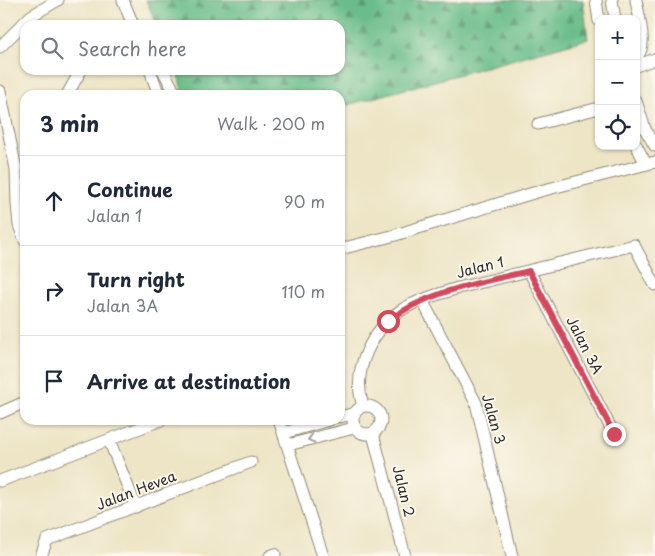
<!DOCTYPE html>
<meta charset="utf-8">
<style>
:root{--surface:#fff;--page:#f2f2f3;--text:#1f2937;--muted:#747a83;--line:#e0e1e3}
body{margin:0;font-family:"Playpen Sans",sans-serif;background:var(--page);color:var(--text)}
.controls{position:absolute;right:15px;top:15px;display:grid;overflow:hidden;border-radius:10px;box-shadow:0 1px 4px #0004}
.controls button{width:45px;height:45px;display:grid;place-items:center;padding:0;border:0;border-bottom:1px solid var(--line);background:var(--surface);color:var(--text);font:25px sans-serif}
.stop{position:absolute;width:15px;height:15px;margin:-11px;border:4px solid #d1495b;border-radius:50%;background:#fff}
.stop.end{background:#d1495b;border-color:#fff;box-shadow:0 1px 5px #0008}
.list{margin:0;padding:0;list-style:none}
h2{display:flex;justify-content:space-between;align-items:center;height:65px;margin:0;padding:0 20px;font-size:21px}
h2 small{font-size:16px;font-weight:400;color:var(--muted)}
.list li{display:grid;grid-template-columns:32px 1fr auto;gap:15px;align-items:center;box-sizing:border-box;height:90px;padding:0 20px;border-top:1px solid var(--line)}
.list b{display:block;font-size:19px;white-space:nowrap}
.list p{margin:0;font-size:16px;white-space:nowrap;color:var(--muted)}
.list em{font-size:16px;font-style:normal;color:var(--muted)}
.icon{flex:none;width:28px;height:28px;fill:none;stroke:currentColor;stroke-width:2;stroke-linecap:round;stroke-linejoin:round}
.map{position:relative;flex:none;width:655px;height:556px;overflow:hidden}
.search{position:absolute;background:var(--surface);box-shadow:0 1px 4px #0004;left:20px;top:20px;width:325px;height:55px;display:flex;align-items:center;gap:12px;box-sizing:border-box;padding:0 18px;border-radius:15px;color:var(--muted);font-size:19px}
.panel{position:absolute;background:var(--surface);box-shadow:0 1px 4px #0004;left:20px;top:90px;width:325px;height:335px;border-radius:15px}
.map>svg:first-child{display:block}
</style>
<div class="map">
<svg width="655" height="556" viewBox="0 0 655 556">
<defs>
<pattern id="forest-firs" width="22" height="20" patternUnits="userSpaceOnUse" patternTransform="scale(1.25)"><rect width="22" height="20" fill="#6bbd8a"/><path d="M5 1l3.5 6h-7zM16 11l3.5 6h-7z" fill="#589a71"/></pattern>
</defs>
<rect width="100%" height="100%" fill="#fbf7ec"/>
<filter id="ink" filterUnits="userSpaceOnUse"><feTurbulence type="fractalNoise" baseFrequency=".02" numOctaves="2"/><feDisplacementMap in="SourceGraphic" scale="10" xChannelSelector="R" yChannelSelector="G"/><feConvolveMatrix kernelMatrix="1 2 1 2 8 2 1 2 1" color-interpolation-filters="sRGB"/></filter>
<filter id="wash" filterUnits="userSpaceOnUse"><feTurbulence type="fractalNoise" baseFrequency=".0096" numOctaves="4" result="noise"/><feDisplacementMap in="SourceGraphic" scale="20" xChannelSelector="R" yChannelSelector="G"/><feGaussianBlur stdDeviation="1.12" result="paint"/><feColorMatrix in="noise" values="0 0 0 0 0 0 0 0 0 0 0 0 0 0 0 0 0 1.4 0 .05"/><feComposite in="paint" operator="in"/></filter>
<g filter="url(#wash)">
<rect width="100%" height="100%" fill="#eee5c6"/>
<!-- forest -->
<path fill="url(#forest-firs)" stroke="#4b745a" d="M 146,0 L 583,0 L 588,39 L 340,107 L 340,95 L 183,95 L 177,70 L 340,70 L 340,25 L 157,25 Z"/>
</g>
<g filter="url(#ink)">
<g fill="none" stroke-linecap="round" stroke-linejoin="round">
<!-- minor casing -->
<g stroke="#8c8878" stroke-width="13">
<g id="minor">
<path d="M 123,0 L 133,25"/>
<path d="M 596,0 L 599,21"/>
<path d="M 612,0 L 615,19"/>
<path d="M 636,0 C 638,15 649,47 636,57"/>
<path d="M 0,47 L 31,16 L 58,0"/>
<path d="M 636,66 L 655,59"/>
<path d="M 150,70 L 159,95"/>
<path d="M 163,70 L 176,95"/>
<path d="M 0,91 L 16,169 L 17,204 L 19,225 L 25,241"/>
<path d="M 67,95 L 81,70"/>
<path d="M 636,101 L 645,129 L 655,146"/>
<path d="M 538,124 L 599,108"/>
<path d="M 636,145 L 646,164"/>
<path d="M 340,249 L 392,236 L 540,191 L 655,162"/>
<path d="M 529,271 L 614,434"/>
<path d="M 422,300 L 476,403 L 512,556"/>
<circle cx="367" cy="420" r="14"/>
<path d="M 363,406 C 351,370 372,329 403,309 C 420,299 440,294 458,288 L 634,245 L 655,285"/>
<path d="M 0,413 L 25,402"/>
<path d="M 340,417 L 355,413"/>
<path d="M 279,420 L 323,556"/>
<path d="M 284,433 L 329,420"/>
<path d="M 373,434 L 405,556"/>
<path d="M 109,440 L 136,507"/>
<path d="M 288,445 L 354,428"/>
<path d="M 0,481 L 161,420"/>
<path d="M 41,556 L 47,540 L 251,462"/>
<path d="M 270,556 L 275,554"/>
</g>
</g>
<!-- minor -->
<use href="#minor" stroke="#fff" stroke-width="11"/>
</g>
<!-- one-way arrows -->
<defs><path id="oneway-chevron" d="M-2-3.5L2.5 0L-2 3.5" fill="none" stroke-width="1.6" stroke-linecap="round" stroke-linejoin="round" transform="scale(1.25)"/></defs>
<use stroke="#a0a0a0" href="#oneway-chevron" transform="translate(311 439) rotate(165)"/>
</g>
<g fill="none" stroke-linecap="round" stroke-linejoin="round" filter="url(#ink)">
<!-- route -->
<path stroke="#d1495b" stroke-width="6" d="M 388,321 C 429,290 480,283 529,271 L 614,434"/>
</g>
<g text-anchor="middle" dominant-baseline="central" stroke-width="4" stroke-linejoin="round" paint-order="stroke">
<!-- street labels -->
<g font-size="14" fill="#2b2b2b" stroke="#fbf7ec">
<text transform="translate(480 267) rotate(-14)">Jalan 1</text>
<text transform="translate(585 345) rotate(63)">Jalan 3A</text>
<text transform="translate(494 419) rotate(74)">Jalan 3</text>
<text transform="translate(136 490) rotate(-21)">Jalan Hevea</text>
<text transform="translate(404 491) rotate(76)">Jalan 2</text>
</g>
</g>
</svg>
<div class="controls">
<button>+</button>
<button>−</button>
<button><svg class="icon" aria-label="locate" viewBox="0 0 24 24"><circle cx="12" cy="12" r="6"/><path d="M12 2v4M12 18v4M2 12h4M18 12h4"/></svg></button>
</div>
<div class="stop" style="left:388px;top:321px"></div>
<div class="stop end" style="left:614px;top:434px"></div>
<div class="search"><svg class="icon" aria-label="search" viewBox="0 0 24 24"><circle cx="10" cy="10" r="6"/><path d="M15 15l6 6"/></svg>Search here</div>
<section class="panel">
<h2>3 min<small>Walk · 200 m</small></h2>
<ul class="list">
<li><svg class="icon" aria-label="ahead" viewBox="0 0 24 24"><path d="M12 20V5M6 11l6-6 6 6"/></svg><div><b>Continue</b><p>Jalan 1</p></div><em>90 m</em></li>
<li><svg class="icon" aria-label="right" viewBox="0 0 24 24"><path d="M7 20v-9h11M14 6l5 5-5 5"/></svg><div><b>Turn right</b><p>Jalan 3A</p></div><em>110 m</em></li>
<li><svg class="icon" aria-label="arrive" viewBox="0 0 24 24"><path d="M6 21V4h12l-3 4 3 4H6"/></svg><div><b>Arrive at destination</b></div></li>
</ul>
</section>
</div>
